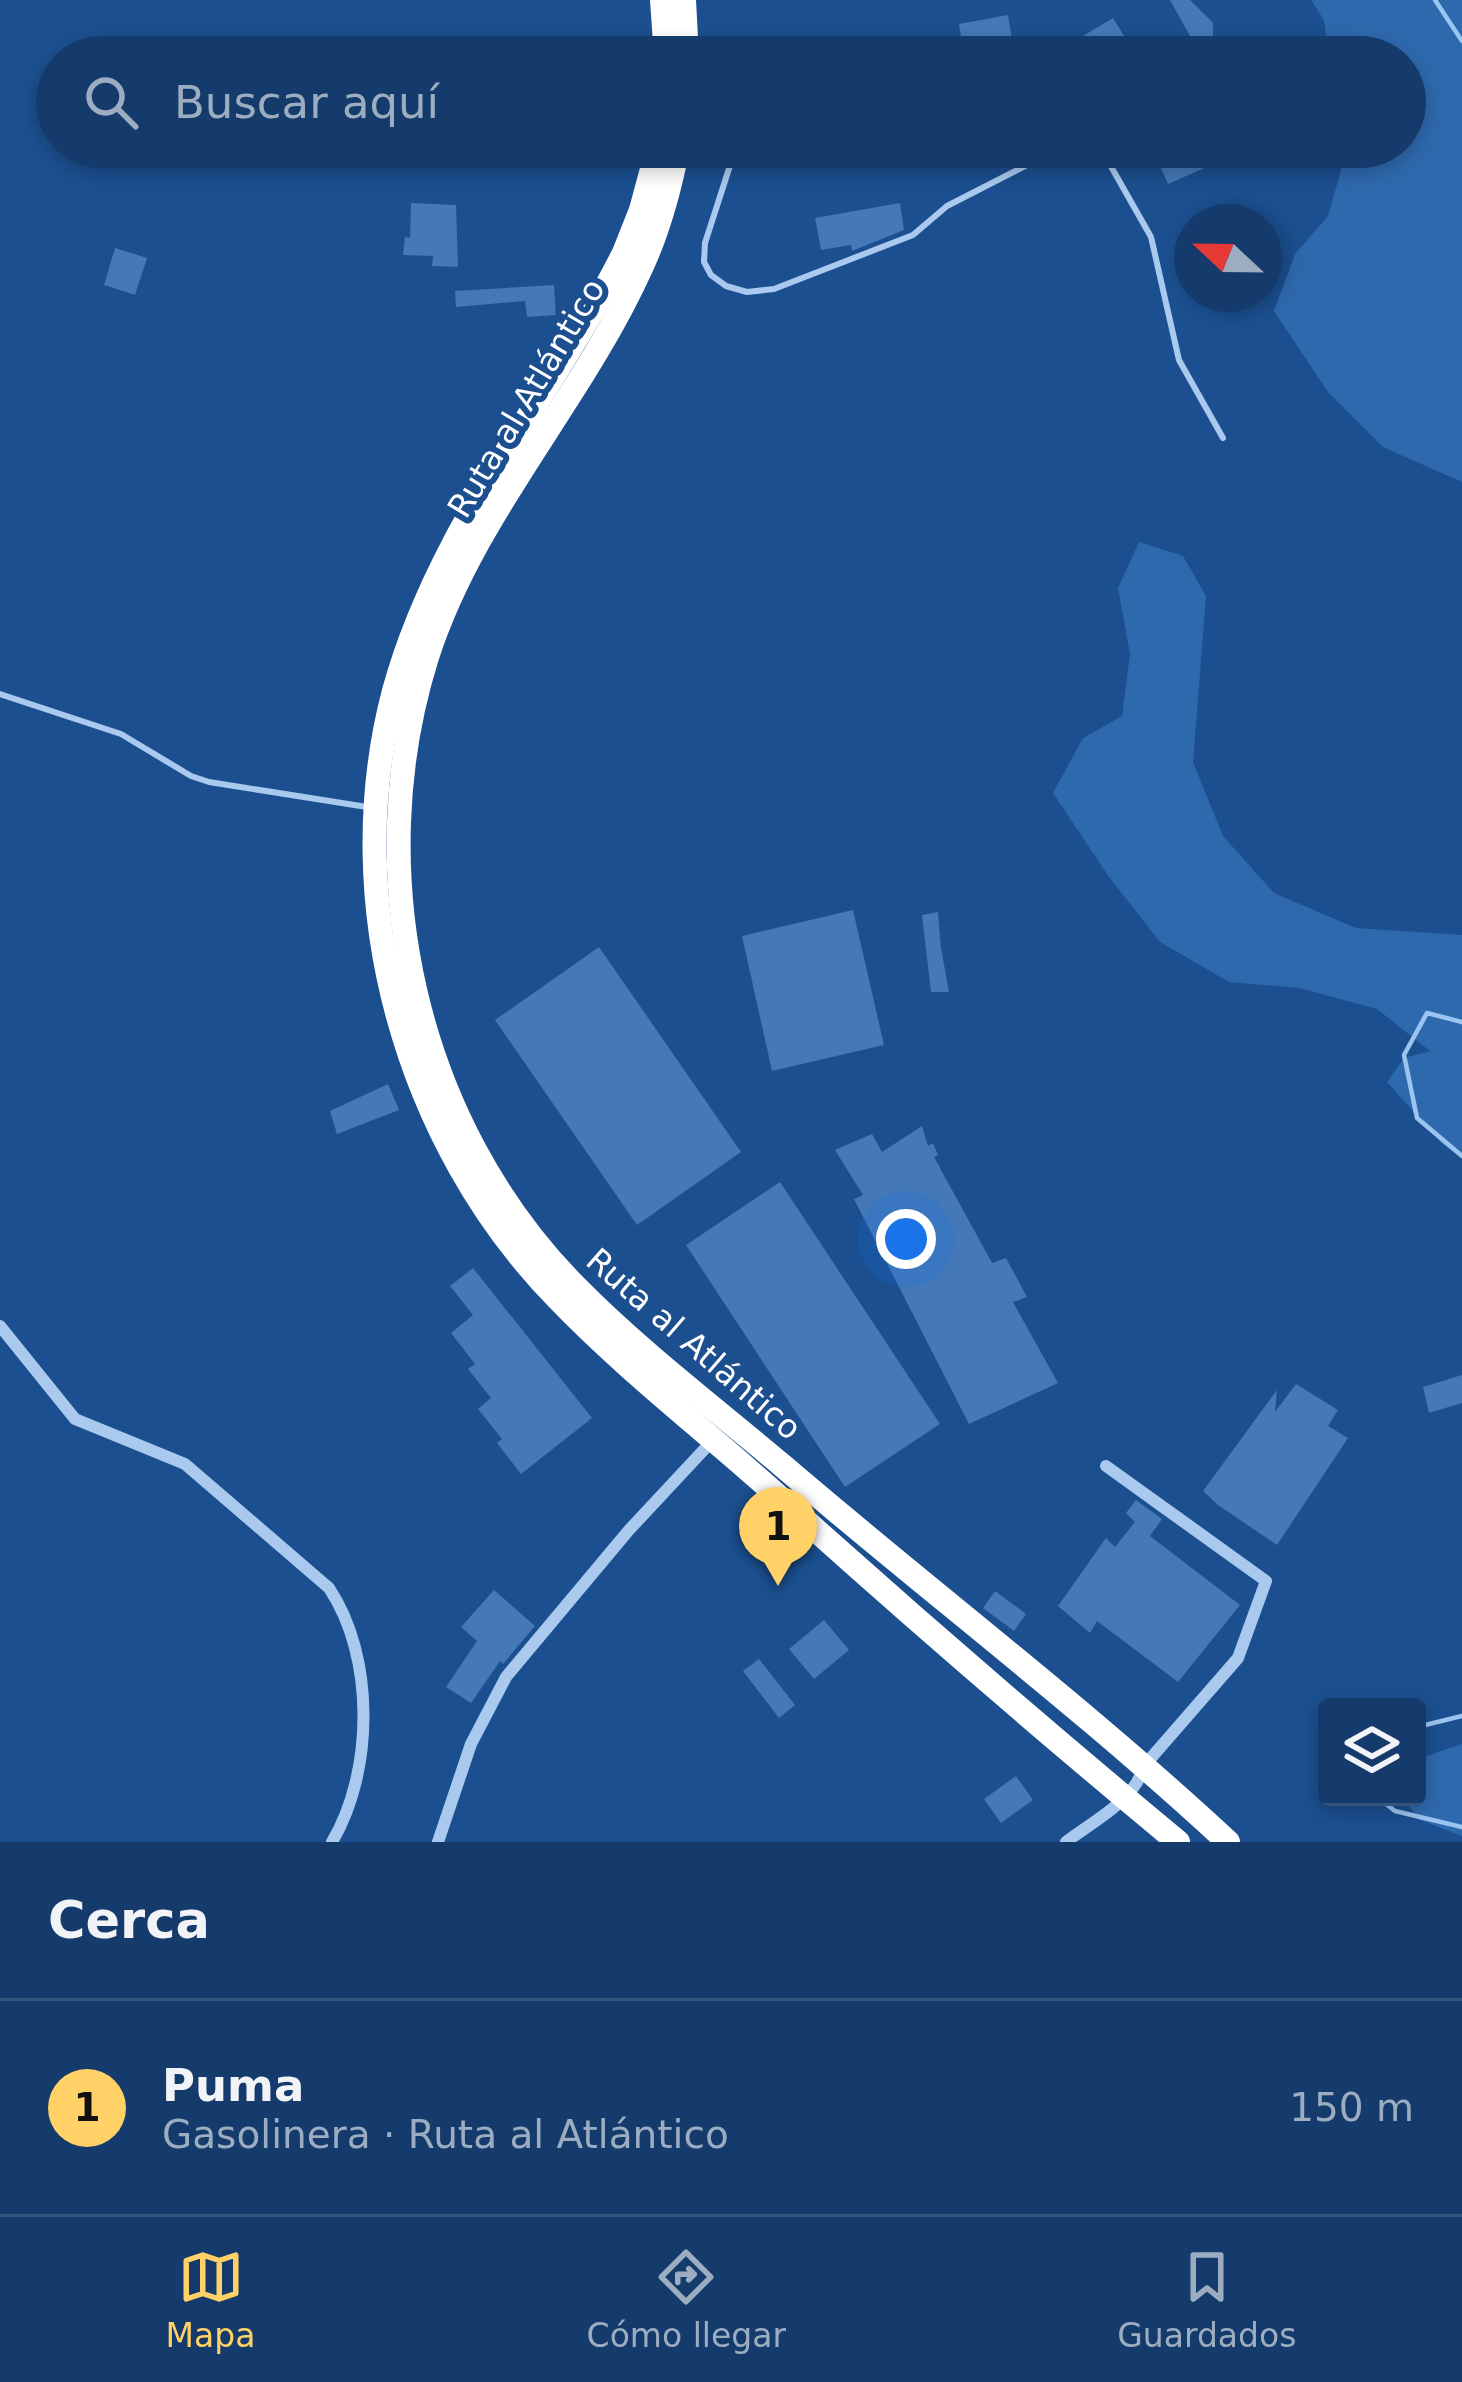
<!DOCTYPE html>
<html lang="es">
<meta charset="utf-8">
<style>
:root{--surface:#143b6b;--page:#1d4271;--text:#f1f3f6;--muted:#9dadc1;--line:#33557e;--accent:#ffd166}
body{margin:0;font-family:"DejaVu Sans",sans-serif;background:var(--page);color:var(--text)}
.controls{position:absolute;right:36px;bottom:36px;display:grid;overflow:hidden;border-radius:12px;box-shadow:0 6px 18px #0003}
.controls button{width:108px;height:108px;display:grid;place-items:center;padding:0;border:0;border-bottom:3px solid var(--line);background:var(--surface);color:var(--text);font:60px sans-serif}
.compass{position:absolute;left:1174px;top:204px;width:108px;height:108px;border-radius:50%;background:var(--surface);box-shadow:0 6px 18px #0003;rotate:292deg}
.you{position:absolute;left:906px;top:1239px;width:42px;height:42px;margin:-30px;border:9px solid #fff;border-radius:50%;background:#1a73e8;box-shadow:0 0 0 18px #1a73e833}
.badge{display:grid;place-items:center;width:78px;height:78px;border-radius:50%;background:var(--accent);color:#111;font-size:39px;font-weight:700}
.pin{position:absolute;translate:-50% -99px;filter:drop-shadow(0 3px 6px #0008)}
.pin::after{content:'';position:absolute;top:63px;width:42px;height:36px;background:inherit;clip-path:polygon(0 0,100% 0,50% 100%)}
.list{margin:0;padding:0;list-style:none}
h2{display:flex;justify-content:space-between;align-items:center;height:156px;margin:0;padding:0 48px;font-size:51px}
h2 small{font-size:39px;font-weight:400;color:var(--muted)}
.list li{display:grid;grid-template-columns:78px 1fr auto;gap:36px;align-items:center;box-sizing:border-box;height:216px;padding:0 48px;border-top:3px solid var(--line)}
.list b{display:block;font-size:45px;white-space:nowrap}
.list p{margin:0;font-size:39px;white-space:nowrap;color:var(--muted)}
.list em{font-size:39px;font-style:normal;color:var(--muted)}
.icon{flex:none;width:66px;height:66px;fill:none;stroke:currentColor;stroke-width:2;stroke-linecap:round;stroke-linejoin:round}
.map{position:relative;flex:none;width:1462px;height:1842px;overflow:hidden}
.search{position:absolute;background:var(--surface);box-shadow:0 6px 18px #0003;left:36px;right:36px;top:36px;height:132px;display:flex;align-items:center;gap:30px;box-sizing:border-box;padding:0 42px;border-radius:66px;color:var(--muted);font-size:45px}
.sheet{height:372px;background:var(--surface)}
nav{display:flex;justify-content:space-around;align-items:center;box-sizing:border-box;height:168px;border-top:3px solid var(--line);background:var(--surface);font-size:33px;color:var(--muted)}
nav a{display:grid;justify-items:center;gap:6px}
nav .on{color:var(--accent)}
.map>svg:first-child{display:block}
</style>
<div class="map">
<svg width="1462" height="1842" viewBox="0 0 1462 1842">
<rect width="100%" height="100%" fill="#1b4f8f"/>
<!-- green -->
<g fill="#2e69ad">
<path d="M 1311,0 L 1462,0 L 1462,482 L 1383,447 L 1328,392 L 1274,311 L 1295,254 L 1328,216 L 1342,167 L 1339,147 L 1405,147 L 1405,57 L 1329,57 L 1324,20 Z"/>
<path d="M 1139,542 L 1183,556 L 1206,596 L 1193,762 L 1223,836 L 1274,893 L 1356,928 L 1462,935 L 1462,1158 L 1442,1144 L 1387,1082 L 1404,1058 L 1430,1051 L 1377,1009 L 1299,988 L 1229,982 L 1160,942 L 1109,877 L 1053,793 L 1083,738 L 1122,716 L 1130,654 L 1118,588 Z"/>
<path d="M 1462,1744 L 1462,1836 L 1418,1819 L 1404,1797 L 1417,1797 L 1418,1759 Z"/>
</g>
<g fill="none" stroke-linecap="round" stroke-linejoin="round">
<!-- stream -->
<g stroke="#9cc4f0" stroke-width="4.5">
<path d="M 1435,0 L 1462,41"/>
<path d="M 1462,1022 L 1427,1013 L 1404,1055 L 1417,1118 L 1462,1156"/>
<path d="M 1417,1727 L 1462,1716"/>
<path d="M 1377,1797 L 1395,1811 L 1462,1827"/>
</g>
</g>
<!-- building -->
<g fill="#4478b7">
<path d="M 1170,0 L 1190,0 L 1213,23 L 1213,45 L 1199,52 Z"/>
<path d="M 1008,15 L 1013,46 L 964,54 L 959,24 Z"/>
<path d="M 1113,18 L 1137,57 L 1048,57 Z"/>
<path d="M 1152,147 L 1201,147 L 1209,166 L 1168,184 Z"/>
<path d="M 411,203 L 456,205 L 458,267 L 432,266 L 433,256 L 403,255 L 405,237 L 410,238 Z"/>
<path d="M 900,203 L 904,230 L 852,251 L 851,245 L 821,250 L 815,218 Z"/>
<path d="M 115,248 L 147,258 L 135,295 L 104,285 Z"/>
<path d="M 554,285 L 556,315 L 527,317 L 525,301 L 456,307 L 455,291 Z"/>
<path d="M 853,910 L 884,1045 L 772,1071 L 742,936 Z"/>
<path d="M 938,912 L 941,948 L 949,992 L 931,992 L 922,915 Z"/>
<path d="M 599,947 L 741,1152 L 637,1225 L 495,1020 Z"/>
<path d="M 388,1084 L 399,1110 L 337,1134 L 330,1111 Z"/>
<path d="M 922,1126 L 928,1146 L 933,1143 L 938,1155 L 934,1157 L 992,1263 L 1006,1258 L 1027,1297 L 1013,1302 L 1058,1383 L 969,1424 L 854,1199 L 863,1195 L 835,1150 L 872,1134 L 882,1152 Z"/>
<path d="M 780,1182 L 940,1424 L 845,1487 L 686,1245 Z"/>
<path d="M 473,1268 L 592,1418 L 521,1474 L 497,1443 L 502,1439 L 478,1409 L 491,1398 L 468,1369 L 475,1364 L 451,1333 L 473,1315 L 450,1286 Z"/>
<path d="M 1462,1375 L 1462,1403 L 1429,1413 L 1423,1387 Z"/>
<path d="M 1296,1384 L 1338,1410 L 1328,1426 L 1348,1438 L 1277,1545 L 1218,1505 L 1203,1491 L 1277,1390 L 1275,1412 Z"/>
<path d="M 1136,1500 L 1162,1519 L 1150,1536 L 1240,1605 L 1178,1682 L 1097,1621 L 1090,1633 L 1058,1606 L 1106,1538 L 1115,1547 L 1135,1522 L 1126,1513 Z"/>
<path d="M 494,1590 L 535,1626 L 503,1664 L 500,1661 L 471,1703 L 446,1687 L 477,1641 L 461,1627 Z"/>
<path d="M 995,1591 L 1026,1614 L 1014,1631 L 983,1608 Z"/>
<path d="M 824,1620 L 849,1650 L 814,1679 L 789,1649 Z"/>
<path d="M 759,1659 L 795,1705 L 779,1718 L 743,1671 Z"/>
<path d="M 1016,1776 L 1033,1800 L 1001,1823 L 984,1799 Z"/>
</g>
<g fill="none" stroke-linecap="round" stroke-linejoin="round">
<!-- lane -->
<g stroke="#a9c9ee" stroke-width="6">
<path d="M 693,46 L 711,57"/>
<path d="M 736,147 L 705,243 L 704,262 L 711,275 L 726,286 L 747,292 L 774,289 L 913,235 L 947,206 L 1062,147"/>
<path d="M 1100,147 L 1151,237 L 1179,360 L 1223,438"/>
<path d="M 0,694 L 121,734 L 191,776 L 209,782 L 367,807"/>
</g>
<!-- street -->
<g stroke="#a9c9ee" stroke-width="12">
<path d="M 0,1326 L 75,1419 L 185,1464 L 329,1588 C 375,1657 374,1771 332,1842"/>
<path d="M 438,1842 L 471,1744 L 506,1677 L 629,1530 L 713,1440"/>
<path d="M 1066,1842 C 1093,1821 1135,1801 1144,1766 L 1238,1658 L 1266,1581 L 1106,1466"/>
</g>
<!-- highway -->
<g stroke="#fff" stroke-width="24">
<path d="M 662,0 L 666,57"/>
<path d="M 684,0 L 687,57"/>
<path d="M 658,147 L 641,210 L 624,253 C 549,401 438,529 394,691 C 338,903 406,1143 557,1298 C 626,1370 706,1431 779,1497 C 910,1615 1043,1730 1178,1842"/>
<path d="M 678,147 C 670,188 659,230 641,268 C 580,403 473,514 427,657 C 359,873 415,1124 575,1286 C 639,1351 713,1407 783,1466 C 930,1592 1086,1710 1228,1842"/>
</g>
</g>
<g text-anchor="middle" dominant-baseline="central" stroke-width="12" stroke-linejoin="round" paint-order="stroke">
<!-- street labels -->
<g font-size="33" fill="#fff" stroke="#1b4f8f">
<text transform="translate(526 398) rotate(-59)">Ruta al Atlántico</text>
<text transform="translate(694 1344) rotate(41)">Ruta al Atlántico</text>
</g>
</g>
</svg>
<div class="controls">
<button><svg class="icon" aria-label="layers" viewBox="0 0 24 24"><path d="M12 4l9 5-9 5-9-5zM3 14l9 5 9-5"/></svg></button>
</div>
<svg class="compass" viewBox="-18 -18 36 36"><path d="M0-13l5 13h-10z" fill="#e53935"/><path d="M0 13l5-13h-10z" fill="#9dadc1"/></svg>
<div class="you"></div>
<div class="pin badge" style="left:778px;top:1586px">1</div>
<div class="search"><svg class="icon" aria-label="search" viewBox="0 0 24 24"><circle cx="10" cy="10" r="6"/><path d="M15 15l6 6"/></svg>Buscar aquí</div>
</div>
<section class="sheet">
<h2>Cerca<small></small></h2>
<ul class="list">
<li><span class="badge">1</span><div><b>Puma</b><p>Gasolinera · Ruta al Atlántico</p></div><em>150 m</em></li>
</ul>
</section>
<nav>
<a class="on"><svg class="icon" aria-label="map" viewBox="0 0 24 24"><path d="M3 6l6-2 6 2 6-2v14l-6 2-6-2-6 2zM9 4v14M15 6v14"/></svg>Mapa</a>
<a><svg class="icon" aria-label="directions" viewBox="0 0 24 24"><path d="M12 3l9 9-9 9-9-9zM9 14v-3h6M13 9l2 2-2 2"/></svg>Cómo llegar</a>
<a><svg class="icon" aria-label="saved" viewBox="0 0 24 24"><path d="M7 4h10v16l-5-4-5 4z"/></svg>Guardados</a>
</nav>
